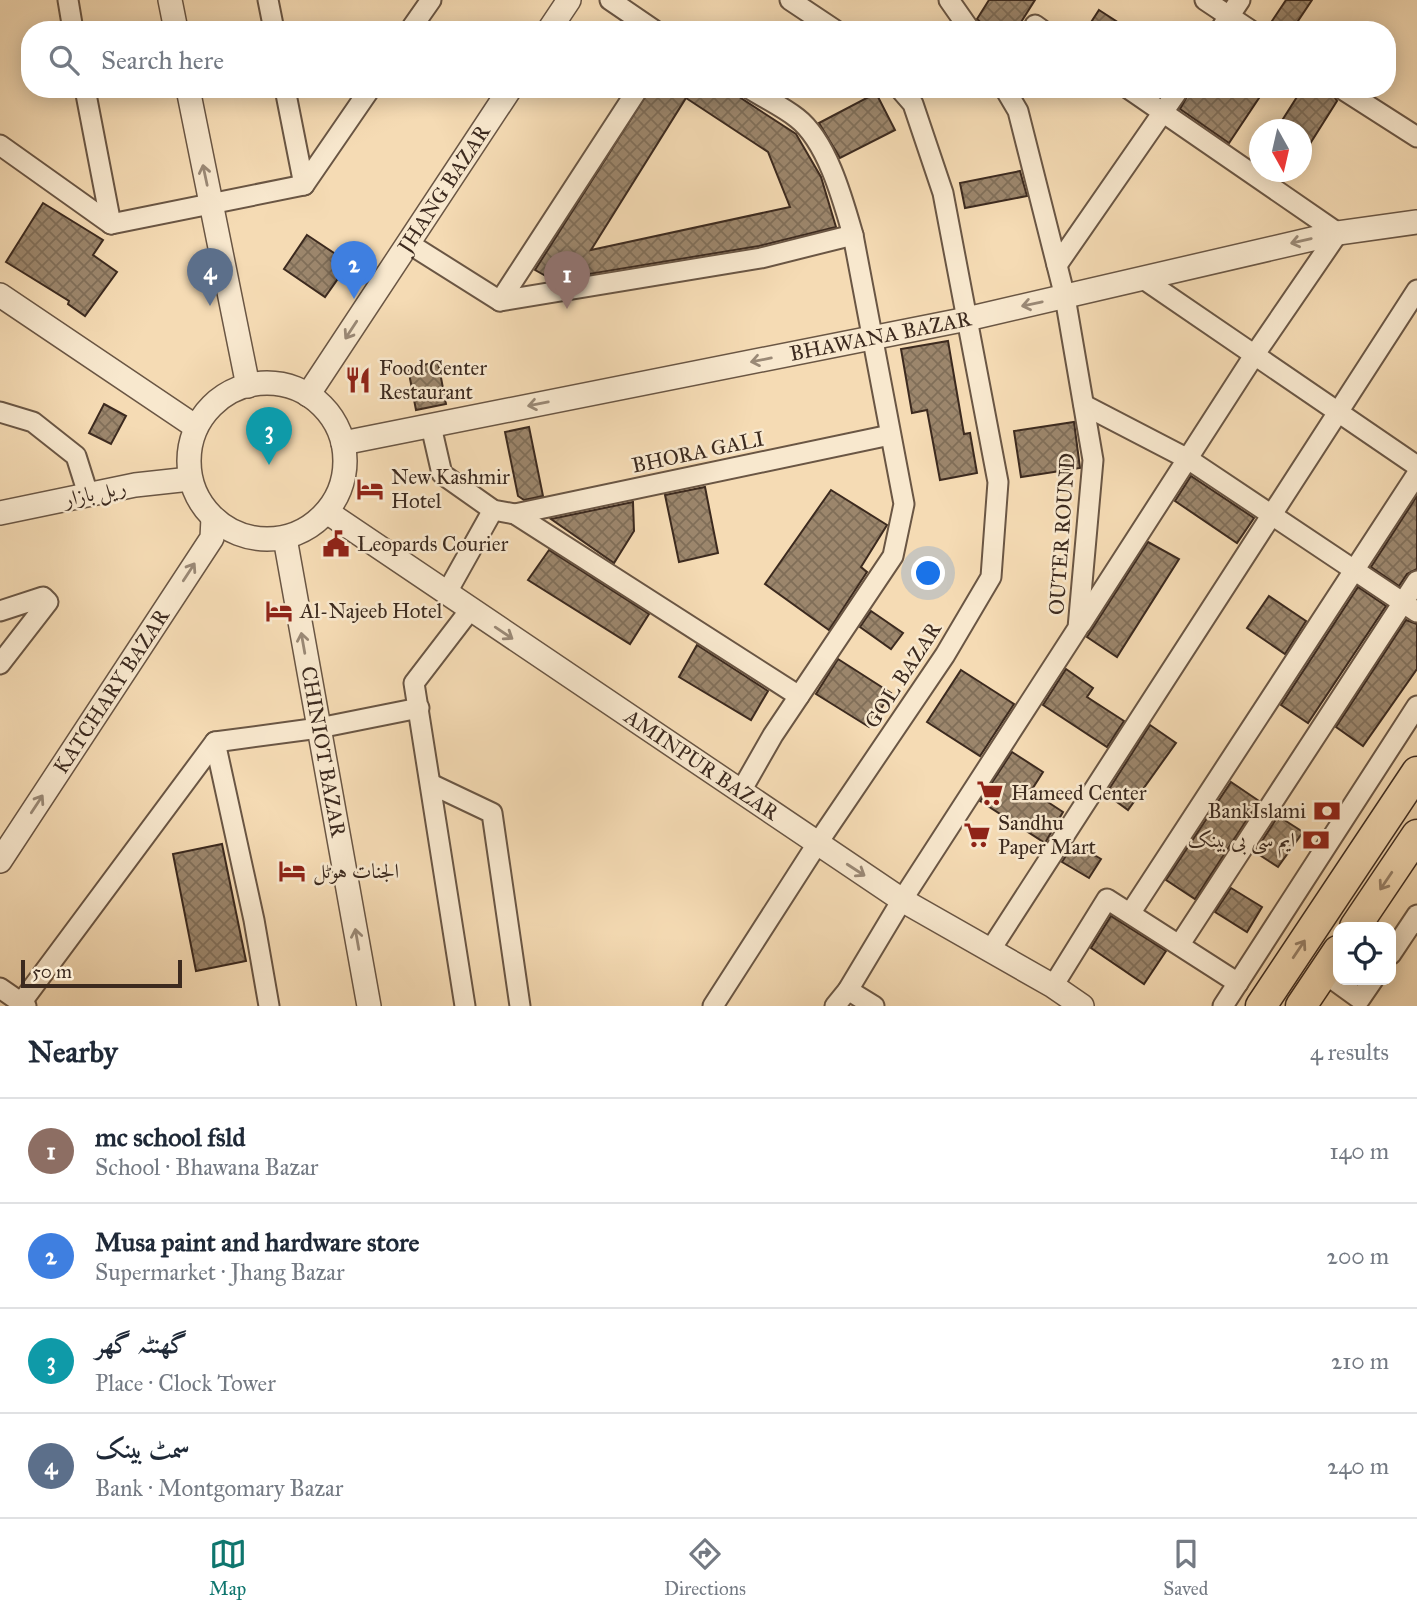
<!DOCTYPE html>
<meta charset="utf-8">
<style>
:root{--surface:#fff;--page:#f2f2f3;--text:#1f2937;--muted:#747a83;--line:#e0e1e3;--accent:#0f766e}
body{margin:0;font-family:"IM FELL Great Primer",Amiri,serif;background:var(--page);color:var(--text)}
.controls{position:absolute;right:21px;bottom:21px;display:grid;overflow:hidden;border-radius:14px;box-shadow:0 4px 18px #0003}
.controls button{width:63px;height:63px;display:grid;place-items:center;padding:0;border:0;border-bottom:2px solid var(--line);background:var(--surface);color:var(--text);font:35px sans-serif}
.compass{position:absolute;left:1249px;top:119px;width:63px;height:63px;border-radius:50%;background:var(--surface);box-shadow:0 4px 18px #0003;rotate:172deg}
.scale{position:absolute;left:21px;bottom:18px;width:161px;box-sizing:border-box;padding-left:7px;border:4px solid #3c2a1f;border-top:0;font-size:19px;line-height:24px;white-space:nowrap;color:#3c2a1f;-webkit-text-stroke:5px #f8e8ce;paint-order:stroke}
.you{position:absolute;left:929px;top:574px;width:24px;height:24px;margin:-18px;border:5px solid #fff;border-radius:50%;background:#1a73e8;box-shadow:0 0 0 10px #1a73e833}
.badge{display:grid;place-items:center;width:46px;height:46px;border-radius:50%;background:var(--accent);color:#fff;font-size:23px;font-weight:700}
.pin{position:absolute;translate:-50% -58px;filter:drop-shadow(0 2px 4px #0008)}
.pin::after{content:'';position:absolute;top:37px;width:24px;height:21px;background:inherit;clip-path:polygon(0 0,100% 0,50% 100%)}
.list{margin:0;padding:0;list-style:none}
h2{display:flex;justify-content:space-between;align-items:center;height:91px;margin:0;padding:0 28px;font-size:30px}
h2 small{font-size:23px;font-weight:400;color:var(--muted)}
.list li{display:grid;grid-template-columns:46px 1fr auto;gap:21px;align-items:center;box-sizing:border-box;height:105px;padding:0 28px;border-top:2px solid var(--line)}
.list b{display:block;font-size:26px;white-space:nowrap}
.list p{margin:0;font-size:23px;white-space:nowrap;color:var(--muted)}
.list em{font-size:23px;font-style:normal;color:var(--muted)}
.icon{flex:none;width:38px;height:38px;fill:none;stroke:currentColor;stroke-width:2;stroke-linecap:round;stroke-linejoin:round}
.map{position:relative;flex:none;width:1417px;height:1006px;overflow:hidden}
.search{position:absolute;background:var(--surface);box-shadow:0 4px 18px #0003;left:21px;right:21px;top:21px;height:77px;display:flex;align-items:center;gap:18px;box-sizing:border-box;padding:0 24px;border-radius:28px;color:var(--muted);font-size:26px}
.sheet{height:511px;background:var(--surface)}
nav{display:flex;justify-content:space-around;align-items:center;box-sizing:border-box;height:98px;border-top:2px solid var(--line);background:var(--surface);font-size:19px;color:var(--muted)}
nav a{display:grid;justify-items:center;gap:4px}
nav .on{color:var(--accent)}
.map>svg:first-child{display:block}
</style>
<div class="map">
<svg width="1417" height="1006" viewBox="0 0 1417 1006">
<defs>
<pattern id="building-cross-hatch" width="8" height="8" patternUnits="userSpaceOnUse" patternTransform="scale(1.75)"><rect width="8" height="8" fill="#9c866c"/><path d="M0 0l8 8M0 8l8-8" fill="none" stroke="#806e58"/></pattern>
</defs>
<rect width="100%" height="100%" fill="#f5dbb4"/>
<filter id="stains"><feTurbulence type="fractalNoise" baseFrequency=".00286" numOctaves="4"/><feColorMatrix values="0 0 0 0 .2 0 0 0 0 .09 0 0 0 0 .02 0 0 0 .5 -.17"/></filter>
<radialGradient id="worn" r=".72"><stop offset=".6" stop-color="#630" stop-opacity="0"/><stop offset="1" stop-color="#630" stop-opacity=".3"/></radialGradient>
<!-- building -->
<g fill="url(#building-cross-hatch)" stroke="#3c2a1f" stroke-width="2" fill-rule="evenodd">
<path d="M 989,0 L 1035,0 L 1016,30 L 989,30 L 977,19 Z"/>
<path d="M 1286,0 L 1312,0 L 1292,30 L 1266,30 Z"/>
<path d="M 1099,10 L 1130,30 L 1086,30 Z"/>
<path d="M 650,89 L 727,89 L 796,134 L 821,177 L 836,227 L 759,246 L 553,280 L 535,270 ZM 686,98 L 768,152 L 790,207 L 591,250 Z"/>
<path d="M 1191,89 L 1265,89 L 1229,143 L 1180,109 Z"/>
<path d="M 1302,89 L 1330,89 L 1337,101 L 1301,158 L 1301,130 L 1276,130 Z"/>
<path d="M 876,93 L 895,130 L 840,158 L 819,123 Z"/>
<path d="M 1020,171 L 1027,196 L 965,208 L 960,183 Z"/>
<path d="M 43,203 L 103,240 L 93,255 L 117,272 L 85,316 L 68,304 L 69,301 L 6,262 Z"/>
<path d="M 307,235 L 349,263 L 325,297 L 284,269 Z"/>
<path d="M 948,341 L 964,434 L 970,433 L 977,473 L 940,480 L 927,410 L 912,413 L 901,349 Z"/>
<path d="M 438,362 L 446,404 L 416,410 L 408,368 Z"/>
<path d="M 104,404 L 126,416 L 111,444 L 89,433 Z"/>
<path d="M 1074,422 L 1080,468 L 1021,477 L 1014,431 Z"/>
<path d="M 529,427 L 543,496 L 524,500 L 518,496 L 505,432 Z"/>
<path d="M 1191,476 L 1254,518 L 1237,543 L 1175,501 Z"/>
<path d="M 705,487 L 718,553 L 679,562 L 665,495 Z"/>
<path d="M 831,490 L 887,525 L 861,567 L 867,572 L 829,630 L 765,584 Z"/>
<path d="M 1417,496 L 1417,569 L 1407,574 L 1399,586 L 1371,567 Z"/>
<path d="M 633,502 L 634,531 L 614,563 L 551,519 Z"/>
<path d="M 1148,542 L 1179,559 L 1117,657 L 1087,637 Z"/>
<path d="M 549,550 L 649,614 L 630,644 L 528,580 Z"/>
<path d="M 1358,587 L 1386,606 L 1308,723 L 1281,705 Z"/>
<path d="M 1269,596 L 1306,621 L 1285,654 L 1247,628 Z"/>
<path d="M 871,611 L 903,633 L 891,649 L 860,627 Z"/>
<path d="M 1406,620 L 1417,624 L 1417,669 L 1363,746 L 1336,727 Z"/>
<path d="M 697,645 L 768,691 L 751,720 L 679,677 Z"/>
<path d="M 838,659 L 891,693 L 869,727 L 816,694 Z"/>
<path d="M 1066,669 L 1093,688 L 1087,697 L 1124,721 L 1107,747 L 1043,705 Z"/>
<path d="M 961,670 L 1014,704 L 980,756 L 927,722 Z"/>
<path d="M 1150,725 L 1176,743 L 1128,810 L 1106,794 Z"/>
<path d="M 1012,752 L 1043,772 L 1031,791 L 1063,812 L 1045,843 L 980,801 Z"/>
<path d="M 1231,782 L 1259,801 L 1195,899 L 1166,880 Z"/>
<path d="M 1278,816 L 1303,832 L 1278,867 L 1255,852 Z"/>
<path d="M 1074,843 L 1101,859 L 1089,878 L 1062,862 Z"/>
<path d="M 222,844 L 246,961 L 196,971 L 173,854 Z"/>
<path d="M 1231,888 L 1262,907 L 1247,932 L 1215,912 Z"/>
<path d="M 1111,916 L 1166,951 L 1144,984 L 1091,948 Z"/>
</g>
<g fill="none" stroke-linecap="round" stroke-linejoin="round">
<!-- minor casing -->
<g stroke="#6a5644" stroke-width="23">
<g id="minor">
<path d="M 68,0 L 73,30"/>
<path d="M 268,0 L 274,30"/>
<path d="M 610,0 L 654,30"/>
<path d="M 790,0 L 835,30"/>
<path d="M 949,0 L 970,30"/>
<path d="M 1205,0 L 1250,30"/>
<path d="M 1035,25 L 1042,30"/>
<path d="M 410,30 L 431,0"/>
<path d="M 1220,30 L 1240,0"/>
<path d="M 85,89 L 111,224"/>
<path d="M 285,89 L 304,185"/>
<path d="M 1342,89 L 1417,137"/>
<path d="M 0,145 L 111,224 L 304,185 L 370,89"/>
<path d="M 408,243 L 500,301 L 761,258 L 853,235"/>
<path d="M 1057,265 L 1179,89"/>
<path d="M 1142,278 L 1417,466"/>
<path d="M 500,301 L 638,89"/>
<path d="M 1084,405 L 1188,459 L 1417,612"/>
<path d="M 0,412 L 33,422 L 76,456 L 88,494"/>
<path d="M 431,426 L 442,474 L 493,510 L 515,514 L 799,696"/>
<path d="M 515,514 L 890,435"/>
<path d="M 446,594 L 493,510"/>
<path d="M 0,611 L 43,597 L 48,602 L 0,664"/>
<path d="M 1081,624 L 1255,354 L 1338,233 L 1129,89"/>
<path d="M 215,742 L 254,920 L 269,1006"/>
<path d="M 433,785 L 492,813 L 520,1006"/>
<path d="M 741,791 L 773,735 L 893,556 L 904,504 L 853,235 C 843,200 827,141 797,118 C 783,107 766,99 750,89"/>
<path d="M 1131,912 L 1417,474"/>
<path d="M 1180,944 L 1417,581"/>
<path d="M 991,949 L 1417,290"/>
<path d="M 1391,954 L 1417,915"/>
<path d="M 1324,973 L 1360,999 L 1373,980"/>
<path d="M 1053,986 L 1107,899 L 1238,983"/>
<path d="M 0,988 L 26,1006"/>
<path d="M 848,990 L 874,1006"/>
<path d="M 21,1003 L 215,742 L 319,728 L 419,708"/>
<path d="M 465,1006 L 414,683 L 470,610"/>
<path d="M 713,1006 L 817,844 L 945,655 L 991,577 L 998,482 L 943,193 L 913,104 L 900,89"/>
<path d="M 835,1006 L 848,990 L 902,900 L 1078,628 L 1093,460 L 1065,297 L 1018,111 L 1005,89"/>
<path d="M 1223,1006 L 1417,706"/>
</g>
</g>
<!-- tertiary casing -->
<g stroke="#6a5644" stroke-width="26">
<g id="tertiary">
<path d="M 170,0 L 176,30"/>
<path d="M 549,30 L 569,0"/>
<path d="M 188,89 L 248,386"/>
<path d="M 0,295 L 196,427"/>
<circle cx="267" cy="461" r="78"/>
<path id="s1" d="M 308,395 L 510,89"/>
<path id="s2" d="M 343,443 L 967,319 L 1338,233 L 1417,222"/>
<path id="s3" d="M 327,512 L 902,900 L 1053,986 L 1082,1006"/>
<path d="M 0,513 L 135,485 L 190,479"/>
<path id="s4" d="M 285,538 L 369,1006"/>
<path id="s5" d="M 0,861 L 212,538 L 213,518"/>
</g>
</g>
<!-- primary casing -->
<g stroke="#3c2a1f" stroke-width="33">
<g id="primary">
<path d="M 1355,927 L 1417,835"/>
<path d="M 1261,1006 L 1417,772"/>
<path d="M 1301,1006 L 1338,951"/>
</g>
</g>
<!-- minor -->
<use href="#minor" stroke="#f8e8ce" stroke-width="19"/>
<!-- tertiary -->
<use href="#tertiary" stroke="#f8e8ce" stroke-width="23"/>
<!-- primary -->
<use href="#primary" stroke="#f5dbb4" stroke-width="30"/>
</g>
<!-- one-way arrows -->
<defs><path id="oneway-shaft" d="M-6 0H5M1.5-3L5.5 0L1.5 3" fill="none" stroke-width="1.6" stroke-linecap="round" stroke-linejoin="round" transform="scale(1.75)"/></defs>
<g stroke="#9a8976">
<use href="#oneway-shaft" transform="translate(205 175) rotate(-102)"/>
<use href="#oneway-shaft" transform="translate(1301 241) rotate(167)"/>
<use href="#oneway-shaft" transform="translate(1032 304) rotate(168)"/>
<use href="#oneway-shaft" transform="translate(351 330) rotate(123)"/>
<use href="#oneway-shaft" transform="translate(761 360) rotate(169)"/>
<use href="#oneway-shaft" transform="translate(538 404) rotate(169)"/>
<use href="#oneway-shaft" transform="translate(189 572) rotate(-57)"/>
<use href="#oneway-shaft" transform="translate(504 633) rotate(34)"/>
<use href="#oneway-shaft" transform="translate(303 643) rotate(-100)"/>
<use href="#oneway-shaft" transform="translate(37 804) rotate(-57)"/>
<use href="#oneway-shaft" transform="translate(856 870) rotate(33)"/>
<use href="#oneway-shaft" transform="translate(357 939) rotate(-100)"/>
</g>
<g stroke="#98826a">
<use href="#oneway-shaft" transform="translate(1386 881) rotate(124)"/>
<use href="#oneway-shaft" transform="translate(1299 949) rotate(-56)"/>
</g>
<!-- icons -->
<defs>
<g id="restaurant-bare" transform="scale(2.1)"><path d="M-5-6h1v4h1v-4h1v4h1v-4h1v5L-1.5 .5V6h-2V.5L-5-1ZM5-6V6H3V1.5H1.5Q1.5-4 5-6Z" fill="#8f2418" stroke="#f8e8ce" stroke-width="2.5" paint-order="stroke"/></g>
<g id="hotel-bare" transform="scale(2.1)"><path d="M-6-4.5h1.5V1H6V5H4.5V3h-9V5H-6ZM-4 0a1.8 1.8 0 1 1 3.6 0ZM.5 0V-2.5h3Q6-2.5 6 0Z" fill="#8f2418" stroke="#f8e8ce" stroke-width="2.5" paint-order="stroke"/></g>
<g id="civic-bare" transform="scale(2.1)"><path d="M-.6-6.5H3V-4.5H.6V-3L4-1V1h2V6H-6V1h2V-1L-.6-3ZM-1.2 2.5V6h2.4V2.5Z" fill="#8f2418" stroke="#f8e8ce" stroke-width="2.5" paint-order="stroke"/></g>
<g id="supermarket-bare" transform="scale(2.1)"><path d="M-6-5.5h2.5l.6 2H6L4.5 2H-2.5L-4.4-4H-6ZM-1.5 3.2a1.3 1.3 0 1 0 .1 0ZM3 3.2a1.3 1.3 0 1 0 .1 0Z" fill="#8f2418" stroke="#f8e8ce" stroke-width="2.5" paint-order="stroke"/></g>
<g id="bank-bare" transform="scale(2.1)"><path d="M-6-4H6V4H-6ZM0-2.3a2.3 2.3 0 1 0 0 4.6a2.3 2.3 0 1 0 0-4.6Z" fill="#8f2418" stroke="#f8e8ce" stroke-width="2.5" paint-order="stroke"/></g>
</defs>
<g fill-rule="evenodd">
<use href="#restaurant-bare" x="358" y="380"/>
<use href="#hotel-bare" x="370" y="489"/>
<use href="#civic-bare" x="336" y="544"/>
<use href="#hotel-bare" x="279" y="611"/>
<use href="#supermarket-bare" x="990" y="793"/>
<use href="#bank-bare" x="1327" y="811"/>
<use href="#supermarket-bare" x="977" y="835"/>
<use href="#bank-bare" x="1316" y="840"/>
<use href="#hotel-bare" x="292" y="871"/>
</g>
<g text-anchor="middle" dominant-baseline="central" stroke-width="5" stroke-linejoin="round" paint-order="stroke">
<!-- street labels -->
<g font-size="21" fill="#3c2a1f" stroke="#f8e8ce">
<text stroke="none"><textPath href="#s1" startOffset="247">JHANG BAZAR</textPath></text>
<text stroke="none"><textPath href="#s2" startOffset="548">BHAWANA BAZAR</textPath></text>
<text transform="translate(698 452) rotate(-12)">BHORA GALI</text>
<text transform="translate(95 493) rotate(-12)">ریل بازار</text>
<text transform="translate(1062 534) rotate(-86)">OUTER ROUND</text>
<text transform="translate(903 675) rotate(-57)">GOL BAZAR</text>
<text stroke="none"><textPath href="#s5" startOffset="203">KATCHARY BAZAR</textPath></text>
<text stroke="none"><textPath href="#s4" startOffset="217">CHINIOT BAZAR</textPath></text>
<text stroke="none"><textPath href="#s3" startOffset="452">AMINPUR BAZAR</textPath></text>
</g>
<!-- poi labels -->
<g font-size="21" fill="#3c2a1f" stroke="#f8e8ce" text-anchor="start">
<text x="379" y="368">Food Center<tspan x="379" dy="24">Restaurant</tspan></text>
<text x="391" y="477">New Kashmir<tspan x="391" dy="24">Hotel</tspan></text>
<text x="357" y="544">Leopards Courier</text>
<text x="300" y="611">Al-Najeeb Hotel</text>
<text x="1011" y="793">Hameed Center</text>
<text x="1306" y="811" text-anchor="end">BankIslami</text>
<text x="998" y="823">Sandhu<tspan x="998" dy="24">Paper Mart</tspan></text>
<text x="1295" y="840" text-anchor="end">ایم سی بی بینک</text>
<text x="313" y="871">الجنات ہوٹل</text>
</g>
</g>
<rect width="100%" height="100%" filter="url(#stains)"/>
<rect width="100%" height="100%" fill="url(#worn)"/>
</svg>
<div class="controls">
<button><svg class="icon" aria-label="locate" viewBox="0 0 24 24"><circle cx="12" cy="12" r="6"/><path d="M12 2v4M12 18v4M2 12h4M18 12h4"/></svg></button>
</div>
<svg class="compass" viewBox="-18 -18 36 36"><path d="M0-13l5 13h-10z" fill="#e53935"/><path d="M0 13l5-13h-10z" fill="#747a83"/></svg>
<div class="scale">50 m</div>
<div class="you"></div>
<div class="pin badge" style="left:567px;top:309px;background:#8d6e63">1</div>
<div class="pin badge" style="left:354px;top:299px;background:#3f7fe0">2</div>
<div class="pin badge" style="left:269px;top:465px;background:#0f9aa8">3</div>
<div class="pin badge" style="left:210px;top:306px;background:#5c6f8a">4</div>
<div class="search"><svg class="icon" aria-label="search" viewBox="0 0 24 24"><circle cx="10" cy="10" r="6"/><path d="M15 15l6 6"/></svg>Search here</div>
</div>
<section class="sheet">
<h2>Nearby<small>4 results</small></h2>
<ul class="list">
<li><span class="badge" style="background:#8d6e63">1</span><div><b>mc school fsld</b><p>School · Bhawana Bazar</p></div><em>140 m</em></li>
<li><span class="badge" style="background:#3f7fe0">2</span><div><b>Musa paint and hardware store</b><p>Supermarket · Jhang Bazar</p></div><em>200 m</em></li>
<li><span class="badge" style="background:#0f9aa8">3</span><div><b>گھنٹہ گھر</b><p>Place · Clock Tower</p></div><em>210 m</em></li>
<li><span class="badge" style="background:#5c6f8a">4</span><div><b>سمٹ بینک</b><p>Bank · Montgomary Bazar</p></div><em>240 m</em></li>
</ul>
</section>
<nav>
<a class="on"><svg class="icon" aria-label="map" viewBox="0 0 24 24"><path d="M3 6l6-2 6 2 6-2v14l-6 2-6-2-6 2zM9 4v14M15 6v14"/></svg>Map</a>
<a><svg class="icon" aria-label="directions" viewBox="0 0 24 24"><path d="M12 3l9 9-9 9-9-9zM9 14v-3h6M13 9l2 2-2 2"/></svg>Directions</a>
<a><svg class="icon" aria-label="saved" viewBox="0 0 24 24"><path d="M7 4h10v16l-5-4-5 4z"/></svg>Saved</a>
</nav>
